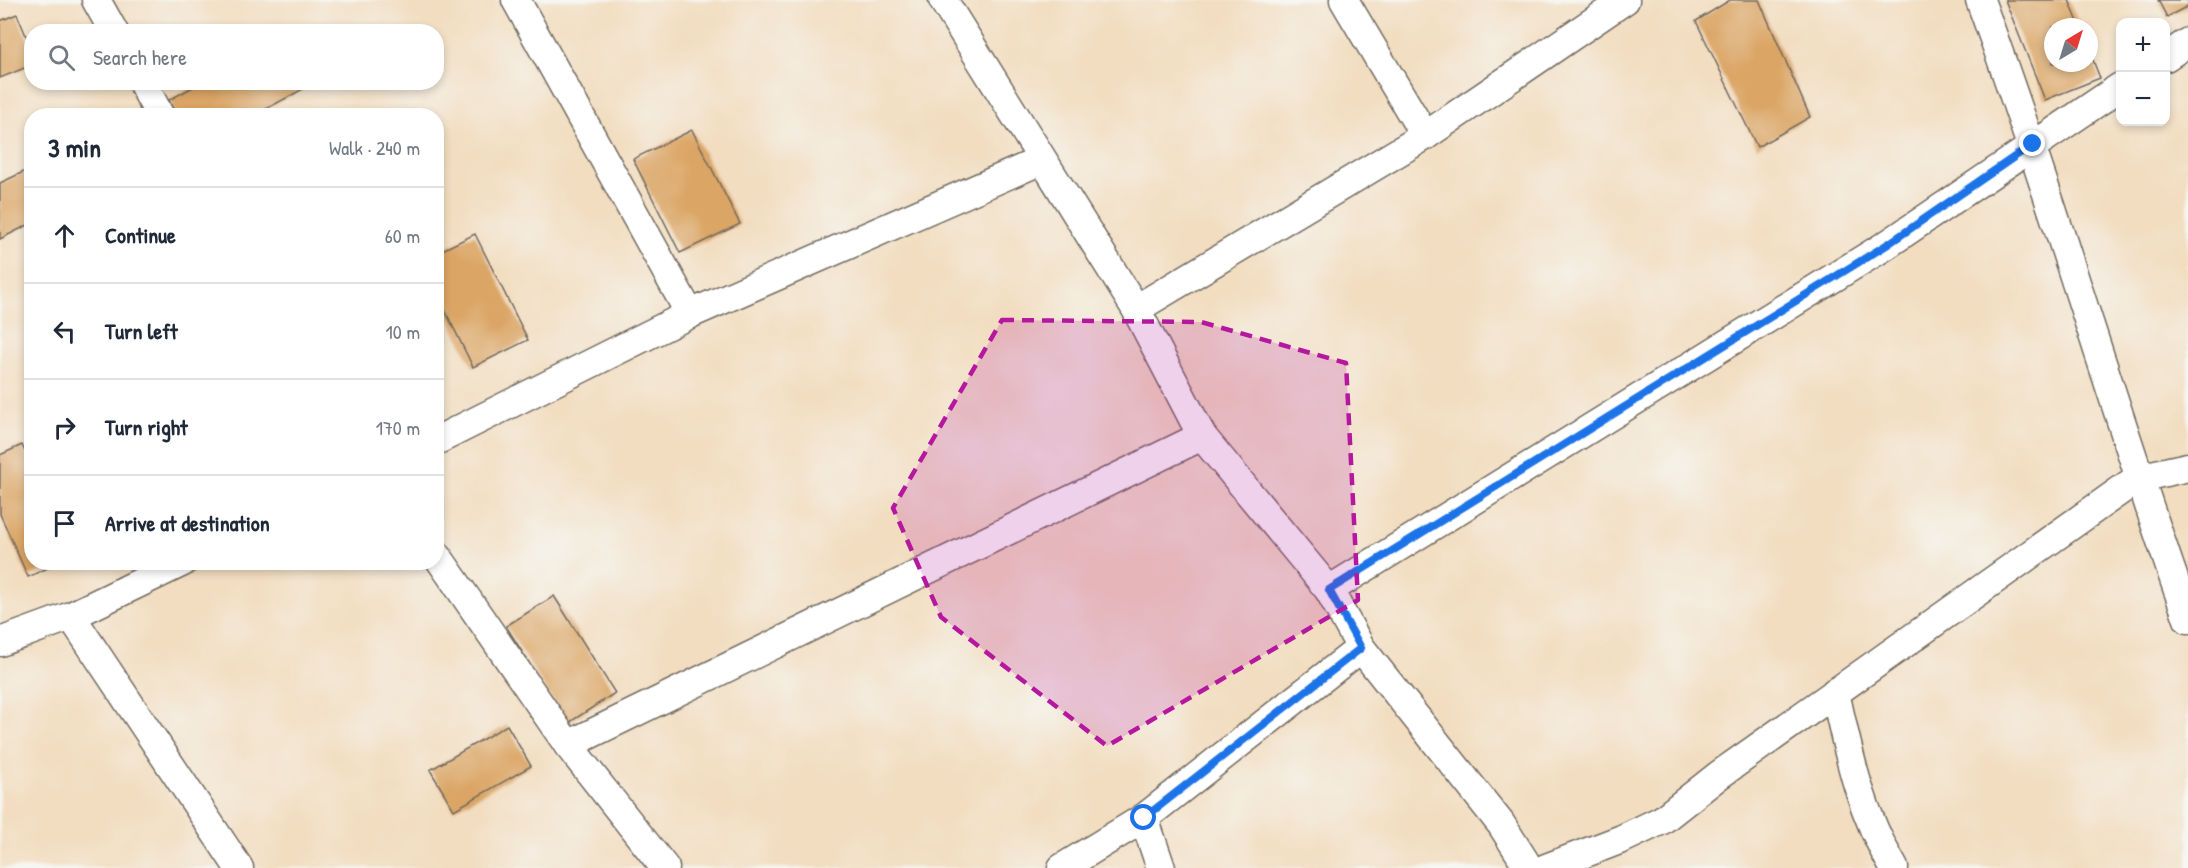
<!DOCTYPE html>
<meta charset="utf-8">
<style>
:root{--surface:#fff;--page:#f6f6f7;--text:#1f2937;--muted:#747a83;--line:#e0e1e3}
body{margin:0;font-family:"Patrick Hand",sans-serif;background:var(--page);color:var(--text)}
.controls{position:absolute;right:18px;top:18px;display:grid;overflow:hidden;border-radius:12px;box-shadow:0 3px 9px #0003}
.controls button{width:54px;height:54px;display:grid;place-items:center;padding:0;border:0;border-bottom:2px solid var(--line);background:var(--surface);color:var(--text);font:30px sans-serif}
.compass{position:absolute;left:2044px;top:18px;width:54px;height:54px;border-radius:50%;background:var(--surface);box-shadow:0 3px 9px #0003;rotate:38deg}
.stop{position:absolute;width:18px;height:18px;margin:-14px;border:4px solid #1a73e8;border-radius:50%;background:#fff}
.stop.end{background:#1a73e8;border-color:#fff;box-shadow:0 2px 6px #0008}
.list{margin:0;padding:0;list-style:none}
h2{display:flex;justify-content:space-between;align-items:center;height:78px;margin:0;padding:0 24px;font-size:26px}
h2 small{font-size:20px;font-weight:400;color:var(--muted)}
.list li{display:grid;grid-template-columns:39px 1fr auto;gap:18px;align-items:center;box-sizing:border-box;height:96px;padding:0 24px;border-top:2px solid var(--line)}
.list b{display:block;font-size:22px;white-space:nowrap}
.list em{font-size:20px;font-style:normal;color:var(--muted)}
.icon{flex:none;width:33px;height:33px;fill:none;stroke:currentColor;stroke-width:2;stroke-linecap:round;stroke-linejoin:round}
.map{position:relative;flex:none;width:2188px;height:868px;overflow:hidden}
.search{position:absolute;background:var(--surface);box-shadow:0 3px 9px #0003;left:24px;top:24px;width:420px;height:66px;display:flex;align-items:center;gap:15px;box-sizing:border-box;padding:0 21px;border-radius:24px;color:var(--muted);font-size:22px}
.panel{position:absolute;background:var(--surface);box-shadow:0 3px 9px #0003;left:24px;top:108px;width:420px;height:462px;border-radius:24px}
.map>svg:first-child{display:block}
</style>
<div class="map">
<svg width="2188" height="868" viewBox="0 0 2188 868">
<rect width="100%" height="100%" fill="#f6f6f2"/>
<filter id="ink" filterUnits="userSpaceOnUse"><feTurbulence type="fractalNoise" baseFrequency=".0167" numOctaves="2"/><feDisplacementMap in="SourceGraphic" scale="12" xChannelSelector="R" yChannelSelector="G"/><feConvolveMatrix kernelMatrix="1 2 1 2 8 2 1 2 1" color-interpolation-filters="sRGB"/></filter>
<filter id="wash" filterUnits="userSpaceOnUse"><feTurbulence type="fractalNoise" baseFrequency=".008" numOctaves="4" result="noise"/><feDisplacementMap in="SourceGraphic" scale="24" xChannelSelector="R" yChannelSelector="G"/><feGaussianBlur stdDeviation="1.35" result="paint"/><feColorMatrix in="noise" values="0 0 0 0 0 0 0 0 0 0 0 0 0 0 0 0 0 1.4 0 .05"/><feComposite in="paint" operator="in"/></filter>
<g filter="url(#wash)">
<rect width="100%" height="100%" fill="#f2ddc0"/>
<g id="blocks">
<!-- building -->
<g fill="#dba565">
<path d="M 1730,0 L 1759,0 L 1810,117 L 1757,147 L 1696,21 Z"/>
<path d="M 2005,0 L 2069,0 L 2080,27 L 2053,27 L 2053,63 L 2089,63 L 2089,50 L 2100,78 L 2045,100 Z"/>
<path d="M 2158,0 L 2188,0 L 2188,6 L 2167,17 Z"/>
<path d="M 17,14 L 32,50 L 32,65 L 0,78 L 0,21 Z"/>
<path d="M 202,82 L 302,82 L 305,88 L 253,116 L 177,116 L 169,100 Z"/>
<path d="M 692,130 L 740,224 L 680,253 L 633,159 Z"/>
<path d="M 32,168 L 32,223 L 0,239 L 0,183 Z"/>
<path d="M 475,234 L 528,340 L 473,367 L 436,292 L 436,253 Z"/>
<path d="M 22,445 L 32,467 L 32,562 L 61,562 L 28,577 L 0,514 L 0,455 Z"/>
<path d="M 554,596 L 615,693 L 567,724 L 506,626 Z"/>
<path d="M 507,725 L 531,766 L 454,810 L 430,770 Z"/>
</g>
</g>
</g>
<g filter="url(#ink)">
<use href="#blocks" fill-opacity="0" stroke="#71695f" stroke-width="1.5"/>
<g fill="none" stroke-linecap="round" stroke-linejoin="round">
<!-- street casing -->
<g stroke="#71695f" stroke-width="31">
<g id="street">
<path d="M 96,0 L 114,32"/>
<path d="M 516,0 L 690,314"/>
<path d="M 943,0 L 1136,309 L 1202,436 L 1329,590 L 1361,648 L 1501,824 L 1529,868"/>
<path d="M 1344,0 L 1425,136"/>
<path d="M 1980,0 C 2055,205 2115,414 2188,619"/>
<path d="M 2166,57 L 2188,42"/>
<path d="M 142,82 L 160,116"/>
<path d="M 1136,309 L 1425,136 L 1625,0"/>
<path d="M 436,441 L 690,314 L 1042,160"/>
<path d="M 436,554 L 568,745 L 665,868"/>
<path d="M 1329,590 L 1888,244 L 2120,87"/>
<path d="M 71,616 L 239,868"/>
<path d="M 0,642 L 71,616 L 183,562"/>
<path d="M 1835,692 C 1849,756 1860,811 1894,868"/>
<path d="M 568,745 L 1202,436"/>
<path d="M 1144,818 L 1161,868"/>
<path d="M 1062,868 L 1144,818 L 1361,648"/>
<path d="M 1546,868 L 1622,839 L 1662,820 L 1719,775 L 2138,478 L 2188,467"/>
</g>
</g>
<!-- street -->
<use href="#street" stroke="#fff" stroke-width="28"/>
</g>
</g>
<g fill="none" stroke-linecap="round" stroke-linejoin="round" filter="url(#ink)">
<!-- route -->
<path stroke="#1a73e8" stroke-width="8" d="M 1144,818 L 1361,648 L 1329,590 L 1888,244 L 2033,144"/>
</g>
<!-- marked area -->
<path fill="#b5179e" fill-opacity="0.2" stroke="#b5179e" stroke-width="4.5" stroke-dasharray="12 8" stroke-linejoin="round" d="M 1002,320 L 1201,322 L 1346,363 L 1358,600 L 1107,746 L 941,617 L 893,508 Z"/>
</svg>
<div class="controls">
<button>+</button>
<button>−</button>
</div>
<svg class="compass" viewBox="-18 -18 36 36"><path d="M0-13l5 13h-10z" fill="#e53935"/><path d="M0 13l5-13h-10z" fill="#747a83"/></svg>
<div class="stop" style="left:1144px;top:818px"></div>
<div class="stop end" style="left:2033px;top:144px"></div>
<div class="search"><svg class="icon" aria-label="search" viewBox="0 0 24 24"><circle cx="10" cy="10" r="6"/><path d="M15 15l6 6"/></svg>Search here</div>
<section class="panel">
<h2>3 min<small>Walk · 240 m</small></h2>
<ul class="list">
<li><svg class="icon" aria-label="ahead" viewBox="0 0 24 24"><path d="M12 20V5M6 11l6-6 6 6"/></svg><div><b>Continue</b></div><em>60 m</em></li>
<li><svg class="icon" aria-label="left" viewBox="0 0 24 24"><path d="M17 20v-9H6M10 6l-5 5 5 5"/></svg><div><b>Turn left</b></div><em>10 m</em></li>
<li><svg class="icon" aria-label="right" viewBox="0 0 24 24"><path d="M7 20v-9h11M14 6l5 5-5 5"/></svg><div><b>Turn right</b></div><em>170 m</em></li>
<li><svg class="icon" aria-label="arrive" viewBox="0 0 24 24"><path d="M6 21V4h12l-3 4 3 4H6"/></svg><div><b>Arrive at destination</b></div></li>
</ul>
</section>
</div>
